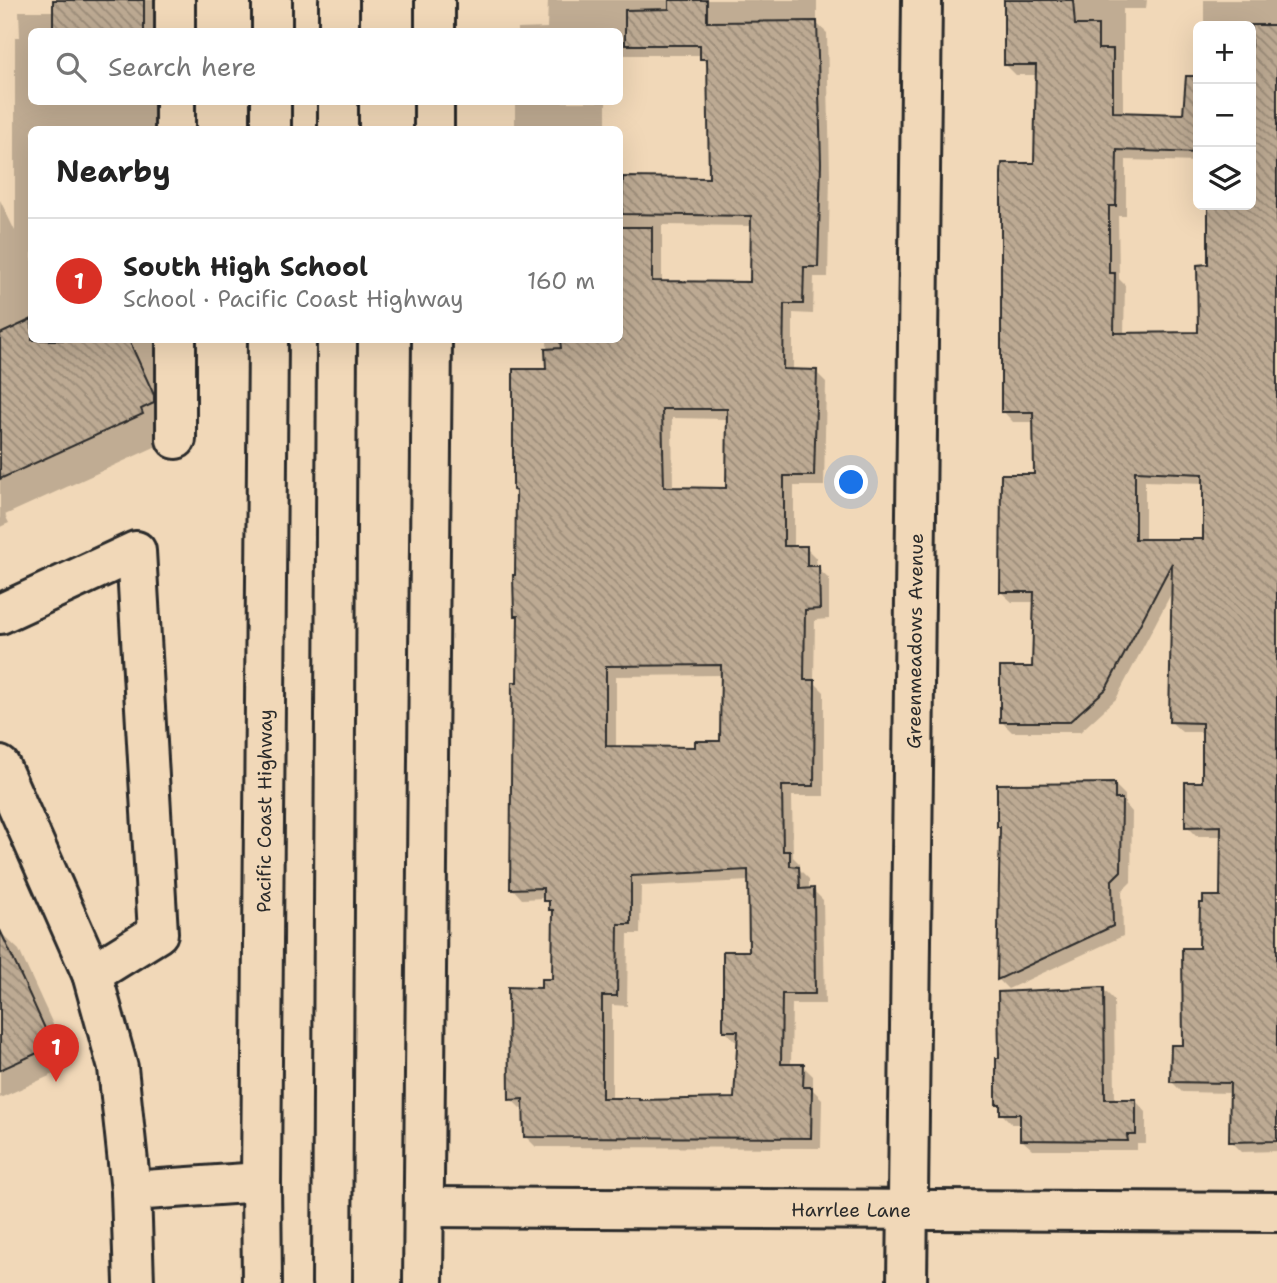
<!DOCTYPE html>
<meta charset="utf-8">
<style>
:root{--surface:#fff;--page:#f6f6f6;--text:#222;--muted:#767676;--line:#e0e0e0;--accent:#d93025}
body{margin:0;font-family:"Shantell Sans",sans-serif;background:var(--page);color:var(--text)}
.controls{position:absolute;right:21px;top:21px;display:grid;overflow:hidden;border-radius:10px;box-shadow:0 7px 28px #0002}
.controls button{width:63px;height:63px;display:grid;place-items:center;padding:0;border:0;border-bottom:2px solid var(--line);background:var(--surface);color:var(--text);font:35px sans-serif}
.you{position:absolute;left:852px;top:483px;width:24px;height:24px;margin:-18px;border:5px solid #fff;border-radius:50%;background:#1a73e8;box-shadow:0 0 0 10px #1a73e833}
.badge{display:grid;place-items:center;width:46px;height:46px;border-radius:50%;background:var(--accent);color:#fff;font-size:23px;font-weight:700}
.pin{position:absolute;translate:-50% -58px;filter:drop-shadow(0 2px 4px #0008)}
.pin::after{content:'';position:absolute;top:37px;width:24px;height:21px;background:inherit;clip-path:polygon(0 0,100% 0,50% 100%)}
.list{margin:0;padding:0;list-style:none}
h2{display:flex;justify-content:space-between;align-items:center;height:91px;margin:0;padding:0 28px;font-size:30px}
h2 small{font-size:23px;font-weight:400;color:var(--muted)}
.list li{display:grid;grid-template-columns:46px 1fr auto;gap:21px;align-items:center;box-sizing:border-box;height:126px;padding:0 28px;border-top:2px solid var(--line)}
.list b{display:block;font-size:26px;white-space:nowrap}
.list p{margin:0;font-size:23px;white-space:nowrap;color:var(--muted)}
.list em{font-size:23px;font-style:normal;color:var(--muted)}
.icon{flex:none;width:38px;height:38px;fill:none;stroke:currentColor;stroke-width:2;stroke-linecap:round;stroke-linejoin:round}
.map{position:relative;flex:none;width:1277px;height:1283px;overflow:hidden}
.search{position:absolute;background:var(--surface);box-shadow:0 7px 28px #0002;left:28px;top:28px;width:595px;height:77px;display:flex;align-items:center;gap:18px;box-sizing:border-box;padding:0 24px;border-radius:10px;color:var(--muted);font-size:26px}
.panel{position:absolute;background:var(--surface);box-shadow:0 7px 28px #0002;left:28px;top:126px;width:595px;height:217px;border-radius:10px}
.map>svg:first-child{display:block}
</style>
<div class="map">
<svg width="1277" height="1283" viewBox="0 0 1277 1283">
<defs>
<pattern id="building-back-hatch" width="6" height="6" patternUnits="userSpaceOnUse" patternTransform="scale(1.75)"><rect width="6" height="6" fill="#bdaa93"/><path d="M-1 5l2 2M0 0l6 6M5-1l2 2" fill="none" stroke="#9a8b78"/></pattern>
</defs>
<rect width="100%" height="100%" fill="#f1d8b8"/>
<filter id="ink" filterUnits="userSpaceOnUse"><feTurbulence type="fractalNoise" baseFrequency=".0143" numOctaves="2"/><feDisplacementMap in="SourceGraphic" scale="14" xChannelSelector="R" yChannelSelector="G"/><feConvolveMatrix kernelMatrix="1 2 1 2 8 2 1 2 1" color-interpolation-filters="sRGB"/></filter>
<g filter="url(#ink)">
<!-- shadow -->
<g fill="#0003" fill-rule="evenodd">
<path d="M 55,0 L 160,0 L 170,32 L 32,32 L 32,102 L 175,102 L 175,130 L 32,130 L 32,340 L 175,340 L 168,441 L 5,515 L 9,523 L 0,527 L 0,200 L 15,231 L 15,37 L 20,37 L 19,11 L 55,11 Z"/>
<path d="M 548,0 L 817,0 L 817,24 L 827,33 L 830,175 L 828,277 L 814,277 L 813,314 L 793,313 L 793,371 L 816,372 L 826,382 L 824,486 L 794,486 L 794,548 L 806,548 L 816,558 L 817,568 L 829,579 L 829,619 L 815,620 L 814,682 L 824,692 L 824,796 L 792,796 L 793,857 L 800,864 L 800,870 L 809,879 L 809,890 L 813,890 L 823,900 L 825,1004 L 792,1004 L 791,1066 L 803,1066 L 813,1076 L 813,1090 L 822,1099 L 821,1148 L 536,1147 L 525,1136 L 525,1109 L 521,1109 L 511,1099 L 543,989 L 553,981 L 555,913 L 545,898 L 522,899 L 512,888 L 519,619 L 516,615 L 518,493 L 515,490 L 548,371 L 547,340 L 620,340 L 620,179 L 711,180 L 709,66 L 702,58 L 702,55 L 620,55 L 620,32 L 518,32 L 518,29 L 547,28 ZM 662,225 L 753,226 L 752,284 L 662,282 ZM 672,418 L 728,419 L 728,490 L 673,489 ZM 722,675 L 722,743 L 697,749 L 616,748 L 616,676 ZM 750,881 L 750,953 L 724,1030 L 735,1041 L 739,1041 L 736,1099 L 640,1102 L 612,1100 L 612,1005 L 627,1006 L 628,934 L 640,934 L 641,886 Z"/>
<path d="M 1005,0 L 1147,0 L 1146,9 L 1123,9 L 1123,114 L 1184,116 L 1188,78 L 1198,78 L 1198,162 L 1126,160 L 1126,216 L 1118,216 L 1119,279 L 1125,285 L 1124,335 L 1200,334 L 1209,266 L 1209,205 L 1251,205 L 1251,26 L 1204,26 L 1204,0 L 1277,0 L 1277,1151 L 1242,1152 L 1231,1141 L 1232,1093 L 1182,1092 L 1172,1082 L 1185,1047 L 1201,950 L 1222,898 L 1222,836 L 1197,836 L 1187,826 L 1203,783 L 1203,732 L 1182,732 L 1171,722 L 1173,590 L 1116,699 L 1080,732 L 1012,732 L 1001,721 L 1034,669 L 1036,602 L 1012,602 L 1001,592 L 1035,476 L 1035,422 L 1013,422 L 1003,411 L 1036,165 L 1038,75 L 1016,75 L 1005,64 ZM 1145,481 L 1205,483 L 1205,541 L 1145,541 Z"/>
<rect x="515" y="102" width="91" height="28"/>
<path d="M 1114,784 L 1125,795 L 1125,804 L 1132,812 L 1131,882 L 1122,891 L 1123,936 L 1008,989 L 998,979 L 1002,830 L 998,827 Z"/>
<path d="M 0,932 L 19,950 L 72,1066 L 0,1098 Z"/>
<path d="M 1103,989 L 1114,1000 L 1115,1101 L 1136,1101 L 1146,1112 L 1146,1144 L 1137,1144 L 1137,1150 L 1033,1150 L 1022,1140 L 1022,1124 L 1012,1124 L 1001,1113 L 1001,1106 L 998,1103 Z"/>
</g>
<!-- building -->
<g fill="url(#building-back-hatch)" stroke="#2b2b2b" stroke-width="2" fill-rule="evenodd">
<rect x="53" y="0" width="91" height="32"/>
<path d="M 669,0 L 707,0 L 707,22 L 817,21 L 821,163 L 818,267 L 804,267 L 803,304 L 784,304 L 783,369 L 817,370 L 814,476 L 784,476 L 784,546 L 807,546 L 807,566 L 819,566 L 820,609 L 805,610 L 804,680 L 815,680 L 814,786 L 782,786 L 783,851 L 790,851 L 790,866 L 799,867 L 800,889 L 814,888 L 815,994 L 782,994 L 781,1064 L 804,1064 L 803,1087 L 812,1087 L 811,1138 L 524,1137 L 523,1099 L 509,1100 L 508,987 L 541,988 L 541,979 L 552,979 L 553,910 L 549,910 L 549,901 L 543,901 L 543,888 L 510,889 L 512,682 L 517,682 L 518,616 L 514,616 L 513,575 L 515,575 L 516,491 L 513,490 L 513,369 L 546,369 L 545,349 L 561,348 L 560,340 L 620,340 L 620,227 L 652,227 L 652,281 L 750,282 L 751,216 L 622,214 L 623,177 L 709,178 L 707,59 L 700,59 L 700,45 L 625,45 L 625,10 L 669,9 ZM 662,409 L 727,409 L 726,488 L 664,487 ZM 721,665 L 720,741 L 695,741 L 695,747 L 606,746 L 606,666 ZM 748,870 L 749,951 L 723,951 L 723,1031 L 738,1031 L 734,1098 L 639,1100 L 639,1098 L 602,1098 L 602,996 L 617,996 L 618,924 L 631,924 L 631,876 Z"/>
<path d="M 1004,0 L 1073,0 L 1075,25 L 1098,25 L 1098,49 L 1113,49 L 1113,112 L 1183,114 L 1186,76 L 1198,76 L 1198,153 L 1117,150 L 1116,206 L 1109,206 L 1109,273 L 1115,273 L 1114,333 L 1198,332 L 1197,265 L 1208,264 L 1208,205 L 1251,205 L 1251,26 L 1202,25 L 1277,25 L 1277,1141 L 1229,1142 L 1230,1083 L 1170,1082 L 1171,1045 L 1183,1045 L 1182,948 L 1199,948 L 1200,903 L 1203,903 L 1203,896 L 1220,896 L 1221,826 L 1185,827 L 1185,782 L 1202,782 L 1202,723 L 1169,722 L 1172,563 L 1106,689 L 1069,722 L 1000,722 L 1000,667 L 1032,667 L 1034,592 L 1000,592 L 1001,474 L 1034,474 L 1033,412 L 1001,412 L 1001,173 L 1002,163 L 1034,163 L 1036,65 L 1004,65 ZM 1135,471 L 1203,474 L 1203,539 L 1135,539 Z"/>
<path d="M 32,319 L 32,340 L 129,340 L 154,395 L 154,403 L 141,409 L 143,414 L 0,479 L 0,334 Z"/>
<path d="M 1115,783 L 1115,799 L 1122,799 L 1121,871 L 1112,880 L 1113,926 L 997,980 L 1000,827 L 997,827 L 997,784 Z"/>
<path d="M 0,930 L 53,1046 L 0,1070 Z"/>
<path d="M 1104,987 L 1105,1099 L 1136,1099 L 1136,1135 L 1127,1135 L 1128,1141 L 1020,1140 L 1020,1114 L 1000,1114 L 1000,1104 L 996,1104 L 996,1058 L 999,1058 L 998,992 Z"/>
</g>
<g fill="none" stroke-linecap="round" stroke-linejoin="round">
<!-- minor casing -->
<g stroke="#2b2b2b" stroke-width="44">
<g id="minor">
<path d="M 175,0 L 175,32"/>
<path d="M 435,32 L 435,0"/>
<path d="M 175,102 L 175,130"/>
<path d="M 434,130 L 434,102"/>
<path d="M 176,340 L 176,439"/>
<path d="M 0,614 L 136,551 L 158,933 L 92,974"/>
<path d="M 0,766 L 92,974 L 118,1068 L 131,1191 L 134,1283"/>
<path d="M 131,1191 L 261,1182"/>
<path id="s1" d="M 424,1207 L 1277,1212"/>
<path d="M 423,1283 L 432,340"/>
<path id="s2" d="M 907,1283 L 922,0"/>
</g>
</g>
<!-- highway casing -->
<g stroke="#2b2b2b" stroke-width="44">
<g id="highway">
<path d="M 272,32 L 272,0"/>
<path d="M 339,32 L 339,0"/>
<path d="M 271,130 L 271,102"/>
<path d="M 338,130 L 338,102"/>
<path id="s3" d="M 262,1283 L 261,1182 L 268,340"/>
<path d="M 332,1283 L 337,340"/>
</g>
</g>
<!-- minor -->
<use href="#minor" stroke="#f1d8b8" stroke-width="38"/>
<!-- highway -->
<use href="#highway" stroke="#f1d8b8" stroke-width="38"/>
</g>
</g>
<g text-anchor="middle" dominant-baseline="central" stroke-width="6" stroke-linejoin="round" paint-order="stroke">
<!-- street labels -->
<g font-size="19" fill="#2b2b2b" stroke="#f1d8b8">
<text stroke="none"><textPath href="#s2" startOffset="642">Greenmeadows Avenue</textPath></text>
<text stroke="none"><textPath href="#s3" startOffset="472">Pacific Coast Highway</textPath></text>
<text stroke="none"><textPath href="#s1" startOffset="427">Harrlee Lane</textPath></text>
</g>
</g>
</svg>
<div class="controls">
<button>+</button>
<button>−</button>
<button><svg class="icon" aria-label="layers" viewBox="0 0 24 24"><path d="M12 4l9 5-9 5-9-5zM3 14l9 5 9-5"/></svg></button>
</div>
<div class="you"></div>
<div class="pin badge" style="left:56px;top:1082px">1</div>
<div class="search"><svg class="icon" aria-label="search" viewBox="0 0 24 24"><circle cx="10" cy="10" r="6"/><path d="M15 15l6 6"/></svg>Search here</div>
<section class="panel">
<h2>Nearby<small></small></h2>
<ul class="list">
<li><span class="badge">1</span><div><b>South High School</b><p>School · Pacific Coast Highway</p></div><em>160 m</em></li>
</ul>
</section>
</div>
